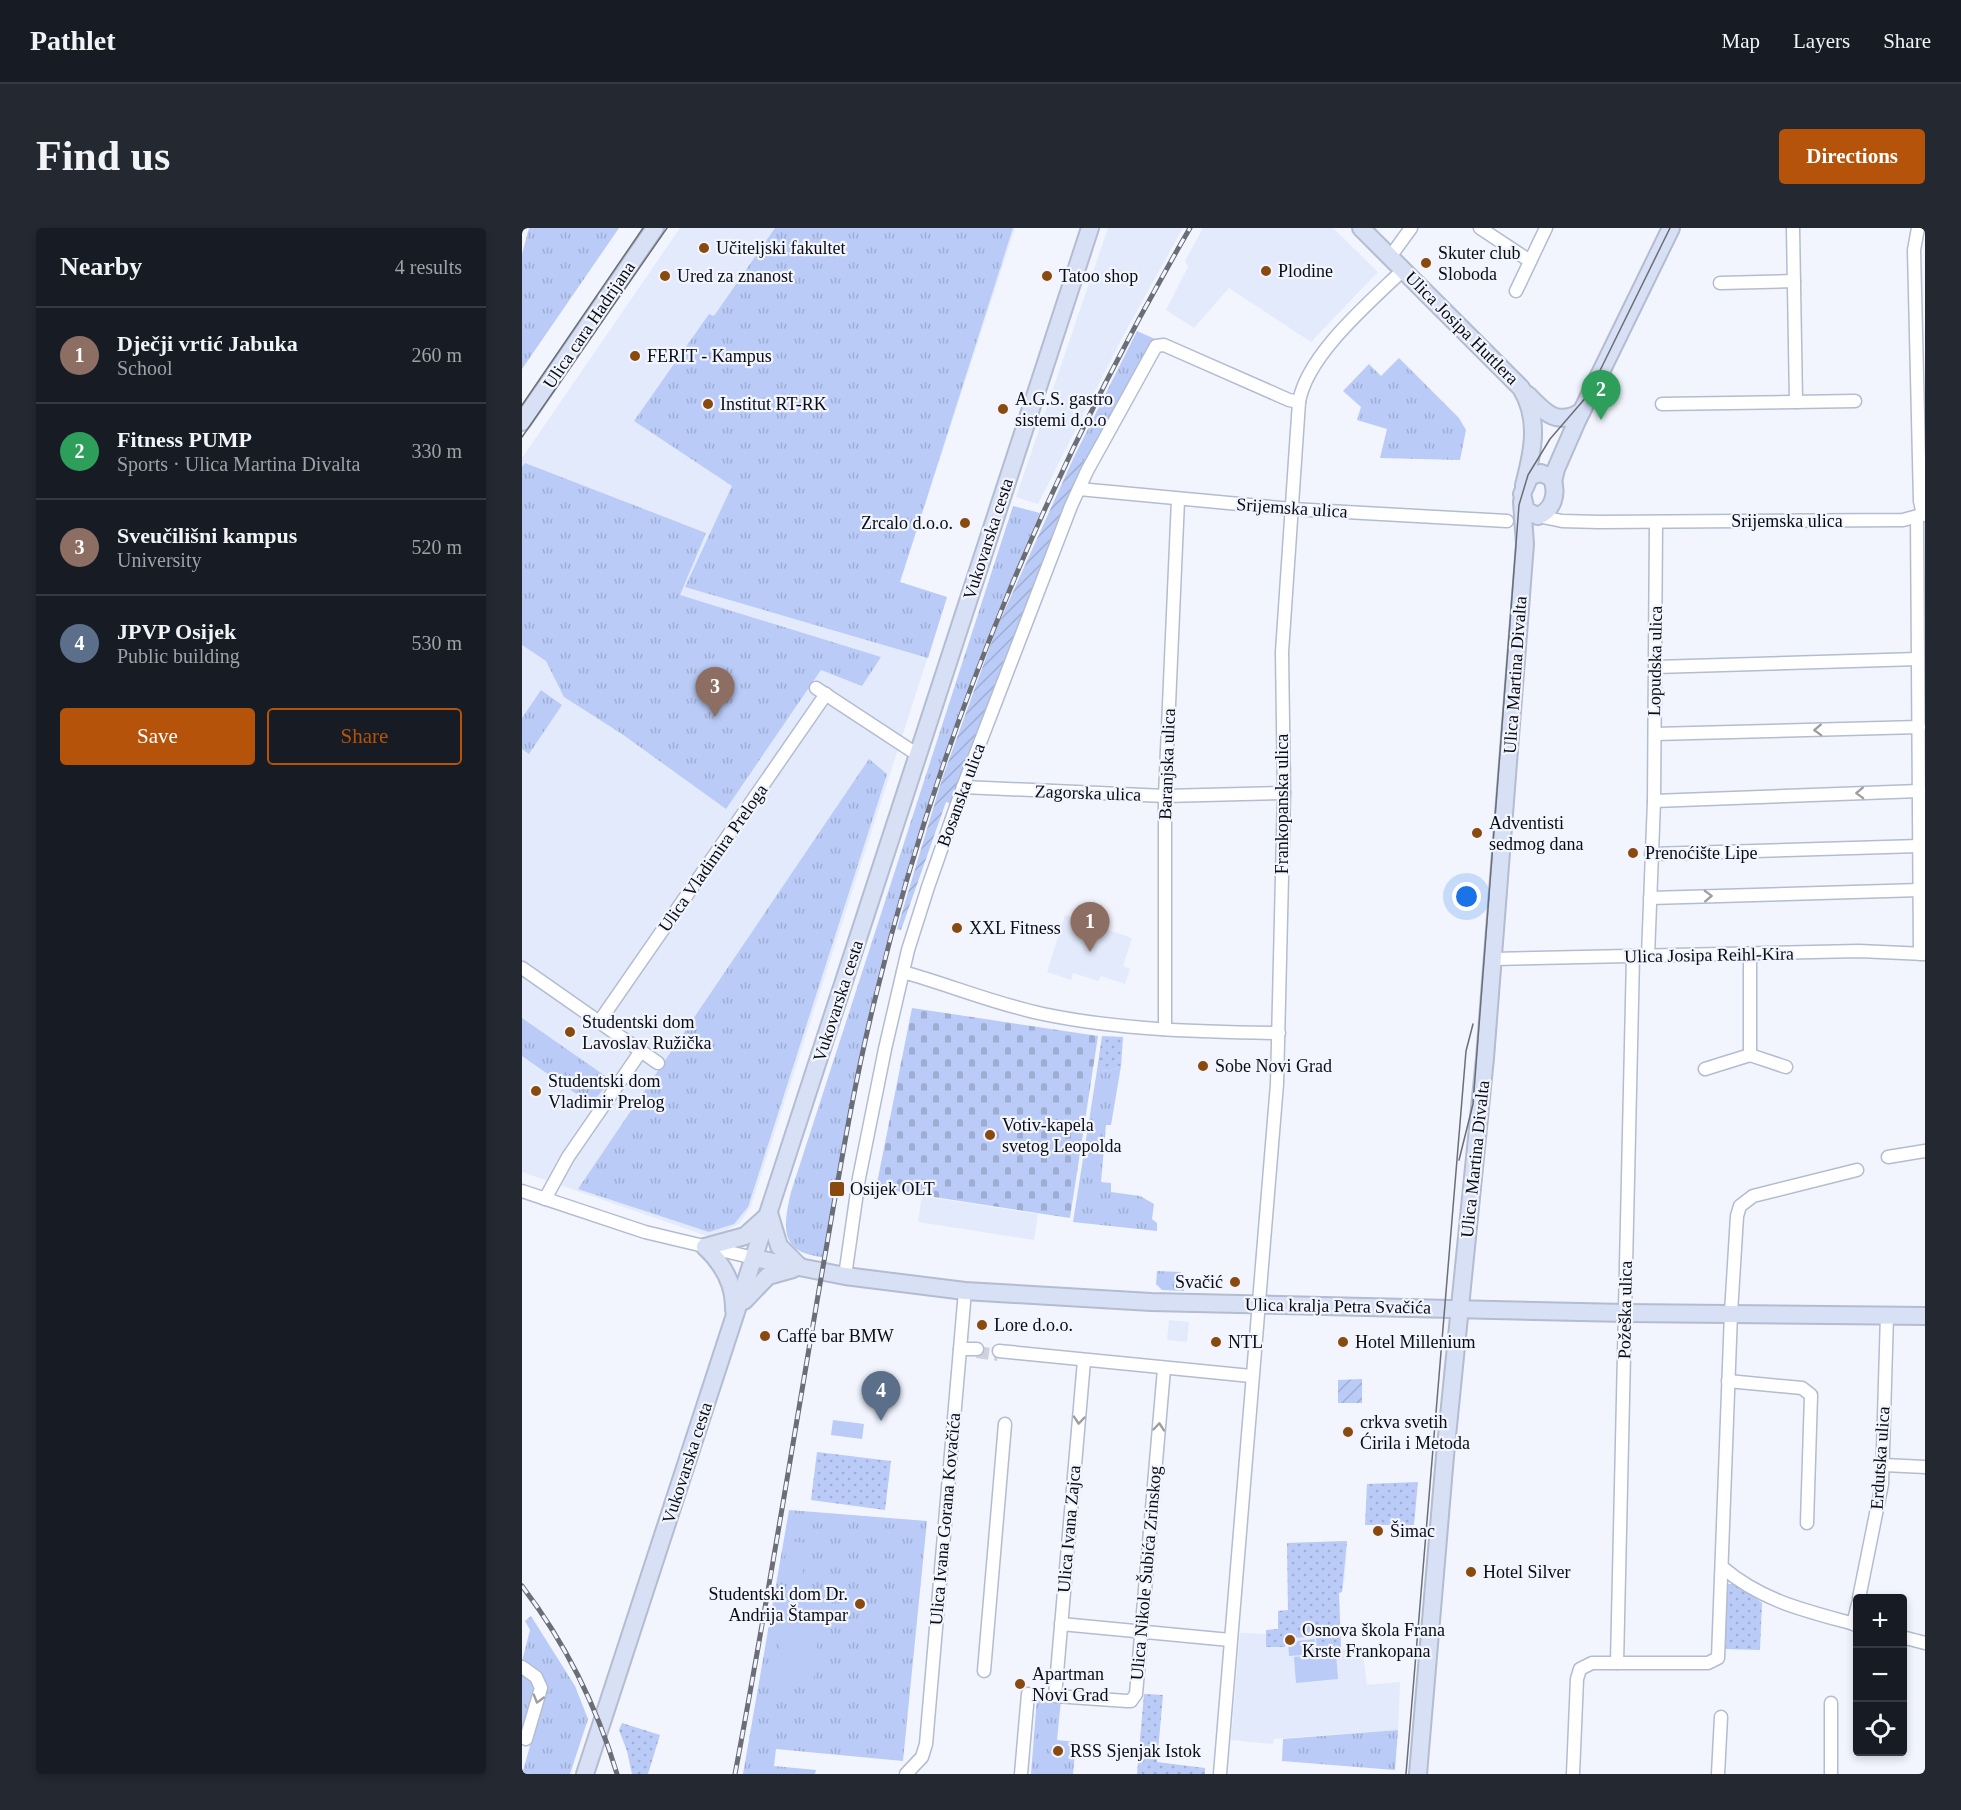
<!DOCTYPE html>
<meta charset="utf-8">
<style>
:root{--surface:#171b24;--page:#242831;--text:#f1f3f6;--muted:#9ea1a6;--line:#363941;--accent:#b45309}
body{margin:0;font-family:"Times New Roman",serif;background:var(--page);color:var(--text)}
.controls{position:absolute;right:18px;bottom:18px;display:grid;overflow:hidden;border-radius:6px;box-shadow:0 3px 9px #0003}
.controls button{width:54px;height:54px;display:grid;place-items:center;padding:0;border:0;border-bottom:2px solid var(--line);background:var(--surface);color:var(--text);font:30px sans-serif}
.you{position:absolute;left:945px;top:669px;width:21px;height:21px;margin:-15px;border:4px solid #fff;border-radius:50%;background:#1a73e8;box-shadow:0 0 0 9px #1a73e833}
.badge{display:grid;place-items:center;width:39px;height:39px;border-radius:50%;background:var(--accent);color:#fff;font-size:20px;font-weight:700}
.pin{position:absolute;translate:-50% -50px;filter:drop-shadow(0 2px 3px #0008)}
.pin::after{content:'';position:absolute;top:32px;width:21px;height:18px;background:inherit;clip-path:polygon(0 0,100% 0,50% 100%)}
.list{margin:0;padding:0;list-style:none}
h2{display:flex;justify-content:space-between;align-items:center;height:78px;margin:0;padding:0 24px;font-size:26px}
h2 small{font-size:20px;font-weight:400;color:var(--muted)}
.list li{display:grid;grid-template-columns:39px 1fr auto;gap:18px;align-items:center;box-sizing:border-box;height:96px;padding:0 24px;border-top:2px solid var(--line)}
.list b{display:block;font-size:22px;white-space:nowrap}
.list p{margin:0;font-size:20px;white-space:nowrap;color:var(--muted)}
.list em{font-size:20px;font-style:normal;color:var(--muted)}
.actions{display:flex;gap:12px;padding:18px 24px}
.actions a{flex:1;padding:14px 0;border:2px solid var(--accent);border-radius:6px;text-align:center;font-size:21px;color:var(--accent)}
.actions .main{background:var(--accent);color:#fff}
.icon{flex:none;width:33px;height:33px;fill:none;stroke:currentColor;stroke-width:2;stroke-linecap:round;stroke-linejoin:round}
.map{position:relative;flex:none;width:1403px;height:1546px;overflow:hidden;border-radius:6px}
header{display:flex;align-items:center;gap:36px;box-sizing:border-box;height:84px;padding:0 30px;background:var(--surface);border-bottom:2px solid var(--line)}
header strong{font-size:28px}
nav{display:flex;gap:33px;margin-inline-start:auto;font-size:21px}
.intro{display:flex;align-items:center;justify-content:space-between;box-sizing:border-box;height:144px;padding:0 36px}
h1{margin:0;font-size:42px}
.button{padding:15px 27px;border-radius:6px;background:var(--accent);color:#fff;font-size:21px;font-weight:700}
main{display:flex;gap:36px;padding:0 36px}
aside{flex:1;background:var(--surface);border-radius:6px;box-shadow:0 3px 9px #0003}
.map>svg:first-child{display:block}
</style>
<header>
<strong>Pathlet</strong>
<nav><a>Map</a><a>Layers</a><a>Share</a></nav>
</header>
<div class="intro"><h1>Find us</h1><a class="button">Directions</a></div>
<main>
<aside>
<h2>Nearby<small>4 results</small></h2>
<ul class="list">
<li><span class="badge" style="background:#8d6e63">1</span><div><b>Dječji vrtić Jabuka</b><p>School</p></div><em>260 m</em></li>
<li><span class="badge" style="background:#2e9e5b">2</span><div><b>Fitness PUMP</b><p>Sports · Ulica Martina Divalta</p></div><em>330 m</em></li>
<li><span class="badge" style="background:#8d6e63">3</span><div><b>Sveučilišni kampus</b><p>University</p></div><em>520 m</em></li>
<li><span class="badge" style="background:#5c6f8a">4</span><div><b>JPVP Osijek</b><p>Public building</p></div><em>530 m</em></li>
</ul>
<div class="actions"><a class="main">Save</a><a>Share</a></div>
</aside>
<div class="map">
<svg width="1403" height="1546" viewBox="0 0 1403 1546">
<defs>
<pattern id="grass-tufts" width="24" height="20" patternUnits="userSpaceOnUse" patternTransform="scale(1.5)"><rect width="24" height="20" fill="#b9cbf6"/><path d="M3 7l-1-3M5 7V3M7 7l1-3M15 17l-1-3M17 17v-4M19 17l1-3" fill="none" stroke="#9eadd2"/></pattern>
<pattern id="cemetery-stones" width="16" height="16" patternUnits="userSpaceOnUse" patternTransform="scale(1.5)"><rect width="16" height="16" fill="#b9cbf6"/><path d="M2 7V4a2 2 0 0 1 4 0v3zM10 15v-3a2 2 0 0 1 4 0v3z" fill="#9eadd2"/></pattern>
<pattern id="park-dots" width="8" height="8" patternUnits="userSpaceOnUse" patternTransform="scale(1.5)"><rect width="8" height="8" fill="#b9cbf6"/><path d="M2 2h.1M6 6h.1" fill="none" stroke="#9eadd2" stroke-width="1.8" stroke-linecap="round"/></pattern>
<pattern id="garden-furrows" width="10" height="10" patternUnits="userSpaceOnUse" patternTransform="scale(1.5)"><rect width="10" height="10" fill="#b9cbf6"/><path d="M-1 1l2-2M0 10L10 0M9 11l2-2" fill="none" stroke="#9eadd2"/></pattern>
</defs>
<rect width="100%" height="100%" fill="#f2f5fe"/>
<!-- built -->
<g fill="#e3eafb">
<path d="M 158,0 L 493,0 L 378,354 L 425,369 L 229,978 L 218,995 L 191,1010 L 0,944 L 0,230 Z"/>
<path d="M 586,0 L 661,0 L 602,106 L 516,276 L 494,269 Z"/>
<path d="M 681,0 L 811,0 L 856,44 L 789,114 L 707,60 L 672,100 L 644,82 L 666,39 L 663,33 Z"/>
<path d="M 543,687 L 610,710 L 601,738 L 608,741 L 603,756 L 579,748 L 576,753 L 551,745 L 549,752 L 525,744 Z"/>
<path d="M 400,968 L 516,986 L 512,1012 L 396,994 Z"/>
<path d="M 647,1092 L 667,1094 L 665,1114 L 645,1112 Z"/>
<path d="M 825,1313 L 823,1349 L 820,1364 L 817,1365 L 819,1421 L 840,1419 L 845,1457 L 878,1454 L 876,1502 L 752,1511 L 751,1516 L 709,1512 L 718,1405 L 744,1406 L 744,1402 L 756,1401 L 756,1383 L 766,1382 L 765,1315 Z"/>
</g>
<!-- grass -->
<g fill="url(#grass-tufts)">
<path d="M 7,0 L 97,0 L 0,141 L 0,26 Z"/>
<path d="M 253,0 L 491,0 L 378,354 L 425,369 L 406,430 L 163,359 L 210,258 L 112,193 L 187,86 L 192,88 Z"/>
<path d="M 615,103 L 633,111 L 565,235 L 552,229 Z"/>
<path d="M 877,130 L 937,190 L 944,202 L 938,232 L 858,230 L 865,201 L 835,192 L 839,179 L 821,163 L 847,136 L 859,148 Z"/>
<path d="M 3,235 L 184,305 L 158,367 L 359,429 L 340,458 L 299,442 L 204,581 L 100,506 L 42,469 L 24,433 L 0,417 L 0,239 Z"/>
<path d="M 491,278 L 518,285 C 450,438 394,595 354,757 C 332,847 317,939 301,1029 C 257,1025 261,999 269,964 Z"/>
<path d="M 19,462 L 40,477 L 7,526 L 0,521 L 0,490 Z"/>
<path d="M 347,531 L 365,546 L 226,979 L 212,996 L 187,1004 L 56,961 Z"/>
<path d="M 0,790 L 89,852 L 69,876 L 0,828 Z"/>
<path d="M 599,838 L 589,897 L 584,897 L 579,954 L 589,955 L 589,964 L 618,968 L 632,976 L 630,991 L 635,995 L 635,1003 L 551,994 L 575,842 L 588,843 Z"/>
<path d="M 635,1043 L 659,1044 L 662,1063 L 640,1062 L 634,1056 Z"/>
<path d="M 267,1282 L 405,1293 L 381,1533 L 254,1521 L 252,1538 L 294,1542 L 293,1546 L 221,1546 Z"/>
<path d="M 9,1388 L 53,1458 L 66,1491 L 48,1546 L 0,1546 L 24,1462 L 0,1433 L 8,1402 L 3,1393 Z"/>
<path d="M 0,1443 L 16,1458 L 3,1504 L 0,1503 Z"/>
<path d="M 515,1469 L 539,1472 L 535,1512 L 554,1514 L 551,1546 L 509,1546 Z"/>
<path d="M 876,1502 L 873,1542 L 760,1533 L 761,1511 Z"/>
</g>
<!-- cemetery -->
<path fill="url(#cemetery-stones)" d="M 390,780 L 576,808 L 548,990 L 354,960 Z"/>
<!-- park -->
<g fill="url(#park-dots)">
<path d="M 580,808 L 601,809 L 599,838 L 588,843 L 575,842 Z"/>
<path d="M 295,1224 L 369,1233 L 363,1282 L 289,1272 Z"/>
<path d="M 896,1254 L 892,1297 L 843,1297 L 845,1256 Z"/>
<path d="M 825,1313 L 820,1364 L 817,1365 L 819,1421 L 795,1423 L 794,1409 L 763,1410 L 763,1419 L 744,1419 L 744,1402 L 756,1401 L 756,1383 L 766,1382 L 765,1315 Z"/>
<path d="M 1204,1356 L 1215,1356 L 1240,1375 L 1238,1422 L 1203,1421 Z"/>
<path d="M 622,1466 L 641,1467 L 635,1534 L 683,1540 L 683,1546 L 615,1546 Z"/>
<path d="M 100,1495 L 138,1507 L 126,1546 L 110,1546 L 105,1523 L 97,1502 Z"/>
</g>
<!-- garden -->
<g fill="url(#garden-furrows)">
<path d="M 552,229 L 565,235 L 431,576 L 424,574 L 379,702 L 375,701 L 420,551 L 475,399 Z"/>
<path d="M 840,1151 L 840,1175 L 816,1175 L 816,1152 Z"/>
</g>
<!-- pitch -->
<g fill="#b9cbf6">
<path d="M 311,1192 L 342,1196 L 340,1211 L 309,1207 Z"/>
<path d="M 265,1313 L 284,1315 L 280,1353 L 261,1351 Z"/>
<path d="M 265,1358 L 304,1362 L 301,1385 L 263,1382 Z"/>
<path d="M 261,1385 L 298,1390 L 291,1457 L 253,1453 Z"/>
<path d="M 793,1411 L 794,1426 L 767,1428 L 766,1414 Z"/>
<path d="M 814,1425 L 816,1451 L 774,1455 L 772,1429 Z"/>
</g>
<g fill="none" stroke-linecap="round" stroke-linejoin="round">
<!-- street-tunnel -->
<path stroke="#cfd2db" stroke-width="12" stroke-dasharray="12 6" stroke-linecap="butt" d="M 455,1124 L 476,1127"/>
<!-- street casing -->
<g stroke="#b3bcd0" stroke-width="15">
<g id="street">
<path d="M 958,0 L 1008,33"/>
<path d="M 1271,0 L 1274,174"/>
<path d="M 1396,0 L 1392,22 L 1398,273 L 1401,287"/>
<path d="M 868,29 L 889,0"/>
<path d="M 1198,55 L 1272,53"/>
<path d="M 994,63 L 1024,0"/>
<path d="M 1140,176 L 1333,173"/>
<path d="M 557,261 L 770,281 L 985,293"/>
<path d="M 1016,288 L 1040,293 L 1077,294 L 1381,292 L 1403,286"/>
<path d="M 1395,290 L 1398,726"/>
<path d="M 1134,439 L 1396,431"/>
<path d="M 294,460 L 396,527"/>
<path d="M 1133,506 L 1397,499"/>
<path d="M 441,559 L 643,568 L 762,565"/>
<path d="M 1132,573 L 1397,563"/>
<path d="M 1129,626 L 1397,618"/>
<path d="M 1128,670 L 1398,662"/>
<path d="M 1126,728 L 1132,573 L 1134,294"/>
<path d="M 971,731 L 1337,723 L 1403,726"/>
<path d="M 0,740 L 136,835"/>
<path d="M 381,744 C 428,757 473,776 521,786 C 598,802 678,804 757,805"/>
<path d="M 77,794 L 304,466"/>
<path d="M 643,801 L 643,568 L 656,272"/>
<path d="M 1228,827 L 1264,839"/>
<path d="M 1183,841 L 1228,827 L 1228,726"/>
<path d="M 1366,929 L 1403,923"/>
<path d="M 0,963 L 123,1004 L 232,1030"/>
<path d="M 23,971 L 46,929 L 119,823"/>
<path d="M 323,1048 L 337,950 L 363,821 L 386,722 L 406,659 L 441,559 L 549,278 L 565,243 L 634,118 L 642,117 L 767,172 L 777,174"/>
<path d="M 438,1121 L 455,1121"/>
<path d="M 477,1123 L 729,1148"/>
<path d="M 562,1133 L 533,1468 L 605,1473 L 609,1473 L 614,1466 L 642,1141"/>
<path d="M 1206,1153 L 1280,1160 L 1289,1167 L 1285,1295"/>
<path d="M 1362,1237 L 1403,1239"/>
<path d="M 1200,1339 C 1241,1374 1285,1383 1336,1397"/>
<path d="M 1337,1370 L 1360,1256 L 1365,1087"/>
<path d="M 539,1396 L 708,1412"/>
<path d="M 1331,1396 L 1336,1376"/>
<path d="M 1380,1409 L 1403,1415"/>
<path d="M 1095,1435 L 1111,729"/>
<path d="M 0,1439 L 14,1449 L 19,1460 L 4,1511"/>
<path d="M 462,1443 L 483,1196"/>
<path d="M 384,1546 L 400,1529 L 404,1516 L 443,1063"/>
<path d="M 499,1546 L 506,1466"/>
<path d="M 698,1546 L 755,856 L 762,565 L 760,424 L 777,174 C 785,127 847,75 881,42"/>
<path d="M 1051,1546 L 1055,1451 L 1058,1441 L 1070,1435 L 1186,1435 L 1196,1430 L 1209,1085 L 1215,988 L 1218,978 L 1231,968 L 1335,942"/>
<path d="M 1196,1546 L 1199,1489"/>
<path d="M 1309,1546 L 1309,1475"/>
</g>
</g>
<!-- secondary casing -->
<g stroke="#b3bcd0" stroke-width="20">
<g id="secondary">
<path d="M 839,0 L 999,160 C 1018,191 1011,223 1002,257"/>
<path d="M 1006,167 C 1023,185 1036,199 1060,183"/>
<path d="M 0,194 L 133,0"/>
<path d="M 1019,245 L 1030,250 C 1036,266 1031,282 1016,288 L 1004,283 L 1000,266 L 1008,248 Z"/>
<path d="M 1031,254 L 1034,241 L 1055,193 L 1149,0"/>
<path d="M 247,985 L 257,1018 L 278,1039"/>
<path d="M 183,1019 C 201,1036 213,1057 212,1082"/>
<path d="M 183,1019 L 223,1008 L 243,990"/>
<path d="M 232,1030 L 323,1048 L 443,1063 L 629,1074 L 1103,1085 L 1403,1088"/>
<path d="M 222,1073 L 246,1048 L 271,1041"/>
<path d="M 63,1546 L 568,0"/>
<path d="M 896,1546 L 923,1228 L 963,830 L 1003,316 L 1000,274"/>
</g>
</g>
<!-- street -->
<use href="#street" stroke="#fff" stroke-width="12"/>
<!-- secondary -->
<use href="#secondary" stroke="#d8e0f5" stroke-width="16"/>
<!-- tram -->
<g stroke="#6b6e76" stroke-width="1.5">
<path d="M 0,177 L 121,0"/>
<path d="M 0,209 L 145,0"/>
<path d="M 937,932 L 951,876 L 997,277 L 1006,247 L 1028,211 L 1066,167 L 1148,0"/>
<path d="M 884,1546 L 944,823 L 951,796"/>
</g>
<!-- rail casing -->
<g stroke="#6b6e76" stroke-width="5">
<g id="rail">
<path d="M 0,1358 C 42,1413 75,1479 95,1546"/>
<path d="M 213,1546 C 244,1383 270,1219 298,1056 C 315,960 330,862 354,767 C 419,499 529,239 668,0"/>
</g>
</g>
<!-- rail -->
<use href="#rail" stroke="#f2f5fe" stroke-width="3" stroke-dasharray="9" stroke-linecap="butt"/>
</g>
<!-- one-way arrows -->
<defs><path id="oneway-chevron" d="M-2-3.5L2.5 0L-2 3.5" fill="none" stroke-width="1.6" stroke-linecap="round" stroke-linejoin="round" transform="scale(1.5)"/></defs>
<g stroke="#9d9ea0">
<use href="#oneway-chevron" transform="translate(1296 502) rotate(178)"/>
<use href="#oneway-chevron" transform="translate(1338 565) rotate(178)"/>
<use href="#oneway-chevron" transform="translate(1186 668) rotate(-2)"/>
<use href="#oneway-chevron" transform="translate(557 1192) rotate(95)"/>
<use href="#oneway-chevron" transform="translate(637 1199) rotate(-85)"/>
<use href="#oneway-chevron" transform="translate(16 1471) rotate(106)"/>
</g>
<!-- markers -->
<g fill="#894a0f" stroke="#f2f5fe" stroke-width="2">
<circle cx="182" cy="20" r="6"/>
<circle cx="904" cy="35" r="6"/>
<circle cx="744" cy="43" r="6"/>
<circle cx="143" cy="48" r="6"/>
<circle cx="525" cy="48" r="6"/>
<circle cx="113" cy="128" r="6"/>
<circle cx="186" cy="176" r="6"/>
<circle cx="481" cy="181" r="6"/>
<circle cx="443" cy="295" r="6"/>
<circle cx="955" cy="605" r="6"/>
<circle cx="1111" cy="625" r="6"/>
<circle cx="435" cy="700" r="6"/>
<circle cx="48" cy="804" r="6"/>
<circle cx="681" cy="838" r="6"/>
<circle cx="14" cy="863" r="6"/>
<circle cx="468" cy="907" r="6"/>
<rect x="307" y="953" width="16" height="16" rx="3"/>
<circle cx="713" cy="1054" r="6"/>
<circle cx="460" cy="1097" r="6"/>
<circle cx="243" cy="1108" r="6"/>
<circle cx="694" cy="1114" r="6"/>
<circle cx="821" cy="1114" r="6"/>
<circle cx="826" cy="1204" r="6"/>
<circle cx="856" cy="1303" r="6"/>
<circle cx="949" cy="1344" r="6"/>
<circle cx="338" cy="1376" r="6"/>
<circle cx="768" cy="1412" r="6"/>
<circle cx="498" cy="1456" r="6"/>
<circle cx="536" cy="1523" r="6"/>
</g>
<g text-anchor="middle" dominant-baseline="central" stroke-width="4.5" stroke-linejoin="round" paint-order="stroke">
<!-- poi labels -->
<g font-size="18" fill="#090c12" stroke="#f2f5fe" text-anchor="start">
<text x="194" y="20">Učiteljski fakultet</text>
<text x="916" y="25">Skuter club<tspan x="916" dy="21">Sloboda</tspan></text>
<text x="756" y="43">Plodine</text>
<text x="155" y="48">Ured za znanost</text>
<text x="537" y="48">Tatoo shop</text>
<text x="125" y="128">FERIT - Kampus</text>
<text x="493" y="171">A.G.S. gastro<tspan x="493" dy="21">sistemi d.o.o</tspan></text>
<text x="198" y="176">Institut RT-RK</text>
<text x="431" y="295" text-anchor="end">Zrcalo d.o.o.</text>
<text x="967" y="595">Adventisti<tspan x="967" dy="21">sedmog dana</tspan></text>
<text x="1123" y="625">Prenoćište Lipe</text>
<text x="447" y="700">XXL Fitness</text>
<text x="60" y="794">Studentski dom<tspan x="60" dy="21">Lavoslav Ružička</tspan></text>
<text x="693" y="838">Sobe Novi Grad</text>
<text x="26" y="853">Studentski dom<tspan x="26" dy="21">Vladimir Prelog</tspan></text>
<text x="480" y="897">Votiv-kapela<tspan x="480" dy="21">svetog Leopolda</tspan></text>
<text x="328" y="961">Osijek OLT</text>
<text x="701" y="1054" text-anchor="end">Svačić</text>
<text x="472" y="1097">Lore d.o.o.</text>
<text x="255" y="1108">Caffe bar BMW</text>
<text x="706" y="1114">NTL</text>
<text x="833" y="1114">Hotel Millenium</text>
<text x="838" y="1194">crkva svetih<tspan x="838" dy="21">Ćirila i Metoda</tspan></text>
<text x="868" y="1303">Šimac</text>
<text x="961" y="1344">Hotel Silver</text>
<text x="326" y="1366" text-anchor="end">Studentski dom Dr.<tspan x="326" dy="21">Andrija Štampar</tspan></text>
<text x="780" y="1402">Osnova škola Frana<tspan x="780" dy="21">Krste Frankopana</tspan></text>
<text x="510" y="1446">Apartman<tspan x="510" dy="21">Novi Grad</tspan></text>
<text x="548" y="1523">RSS Sjenjak Istok</text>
</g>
<!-- street labels -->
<g font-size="18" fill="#090c12" stroke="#f2f5fe">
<text transform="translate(67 97) rotate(-56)">Ulica cara Hadrijana</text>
<text transform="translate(940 100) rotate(45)">Ulica Josipa Huttlera</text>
<text transform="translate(770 280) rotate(4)">Srijemska ulica</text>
<text x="1265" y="293">Srijemska ulica</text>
<text transform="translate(466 311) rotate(-72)">Vukovarska cesta</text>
<text transform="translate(1133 433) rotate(-89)">Lopudska ulica</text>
<text transform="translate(993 447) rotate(-86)">Ulica Martina Divalta</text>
<text transform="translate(645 536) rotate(-88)">Baranjska ulica</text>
<text transform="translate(566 565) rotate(2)">Zagorska ulica</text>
<text transform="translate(439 567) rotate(-70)">Bosanska ulica</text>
<text transform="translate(760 576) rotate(-90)">Frankopanska ulica</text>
<text transform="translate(191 630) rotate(-55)">Ulica Vladimira Preloga</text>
<text transform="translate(1187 727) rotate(-1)">Ulica Josipa Reihl-Kira</text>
<text transform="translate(316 773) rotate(-72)">Vukovarska cesta</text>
<text transform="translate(953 931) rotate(-84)">Ulica Martina Divalta</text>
<text transform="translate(816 1078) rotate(1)">Ulica kralja Petra Svačića</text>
<text transform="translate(1103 1082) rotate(-89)">Požeška ulica</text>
<text transform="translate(1358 1230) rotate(-86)">Erdutska ulica</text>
<text transform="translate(165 1235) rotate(-72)">Vukovarska cesta</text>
<text transform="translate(423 1291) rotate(-85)">Ulica Ivana Gorana Kovačića</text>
<text transform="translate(547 1301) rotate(-85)">Ulica Ivana Zajca</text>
<text transform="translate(624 1345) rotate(-85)">Ulica Nikole Šubića Zrinskog</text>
</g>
</g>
</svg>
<div class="controls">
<button>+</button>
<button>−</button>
<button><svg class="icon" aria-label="locate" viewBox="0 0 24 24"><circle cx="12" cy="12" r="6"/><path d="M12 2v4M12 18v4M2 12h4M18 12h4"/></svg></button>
</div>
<div class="you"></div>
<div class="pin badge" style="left:568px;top:724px;background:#8d6e63">1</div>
<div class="pin badge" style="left:1079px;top:192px;background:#2e9e5b">2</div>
<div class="pin badge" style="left:193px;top:489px;background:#8d6e63">3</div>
<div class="pin badge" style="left:359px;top:1193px;background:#5c6f8a">4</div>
</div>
</main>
